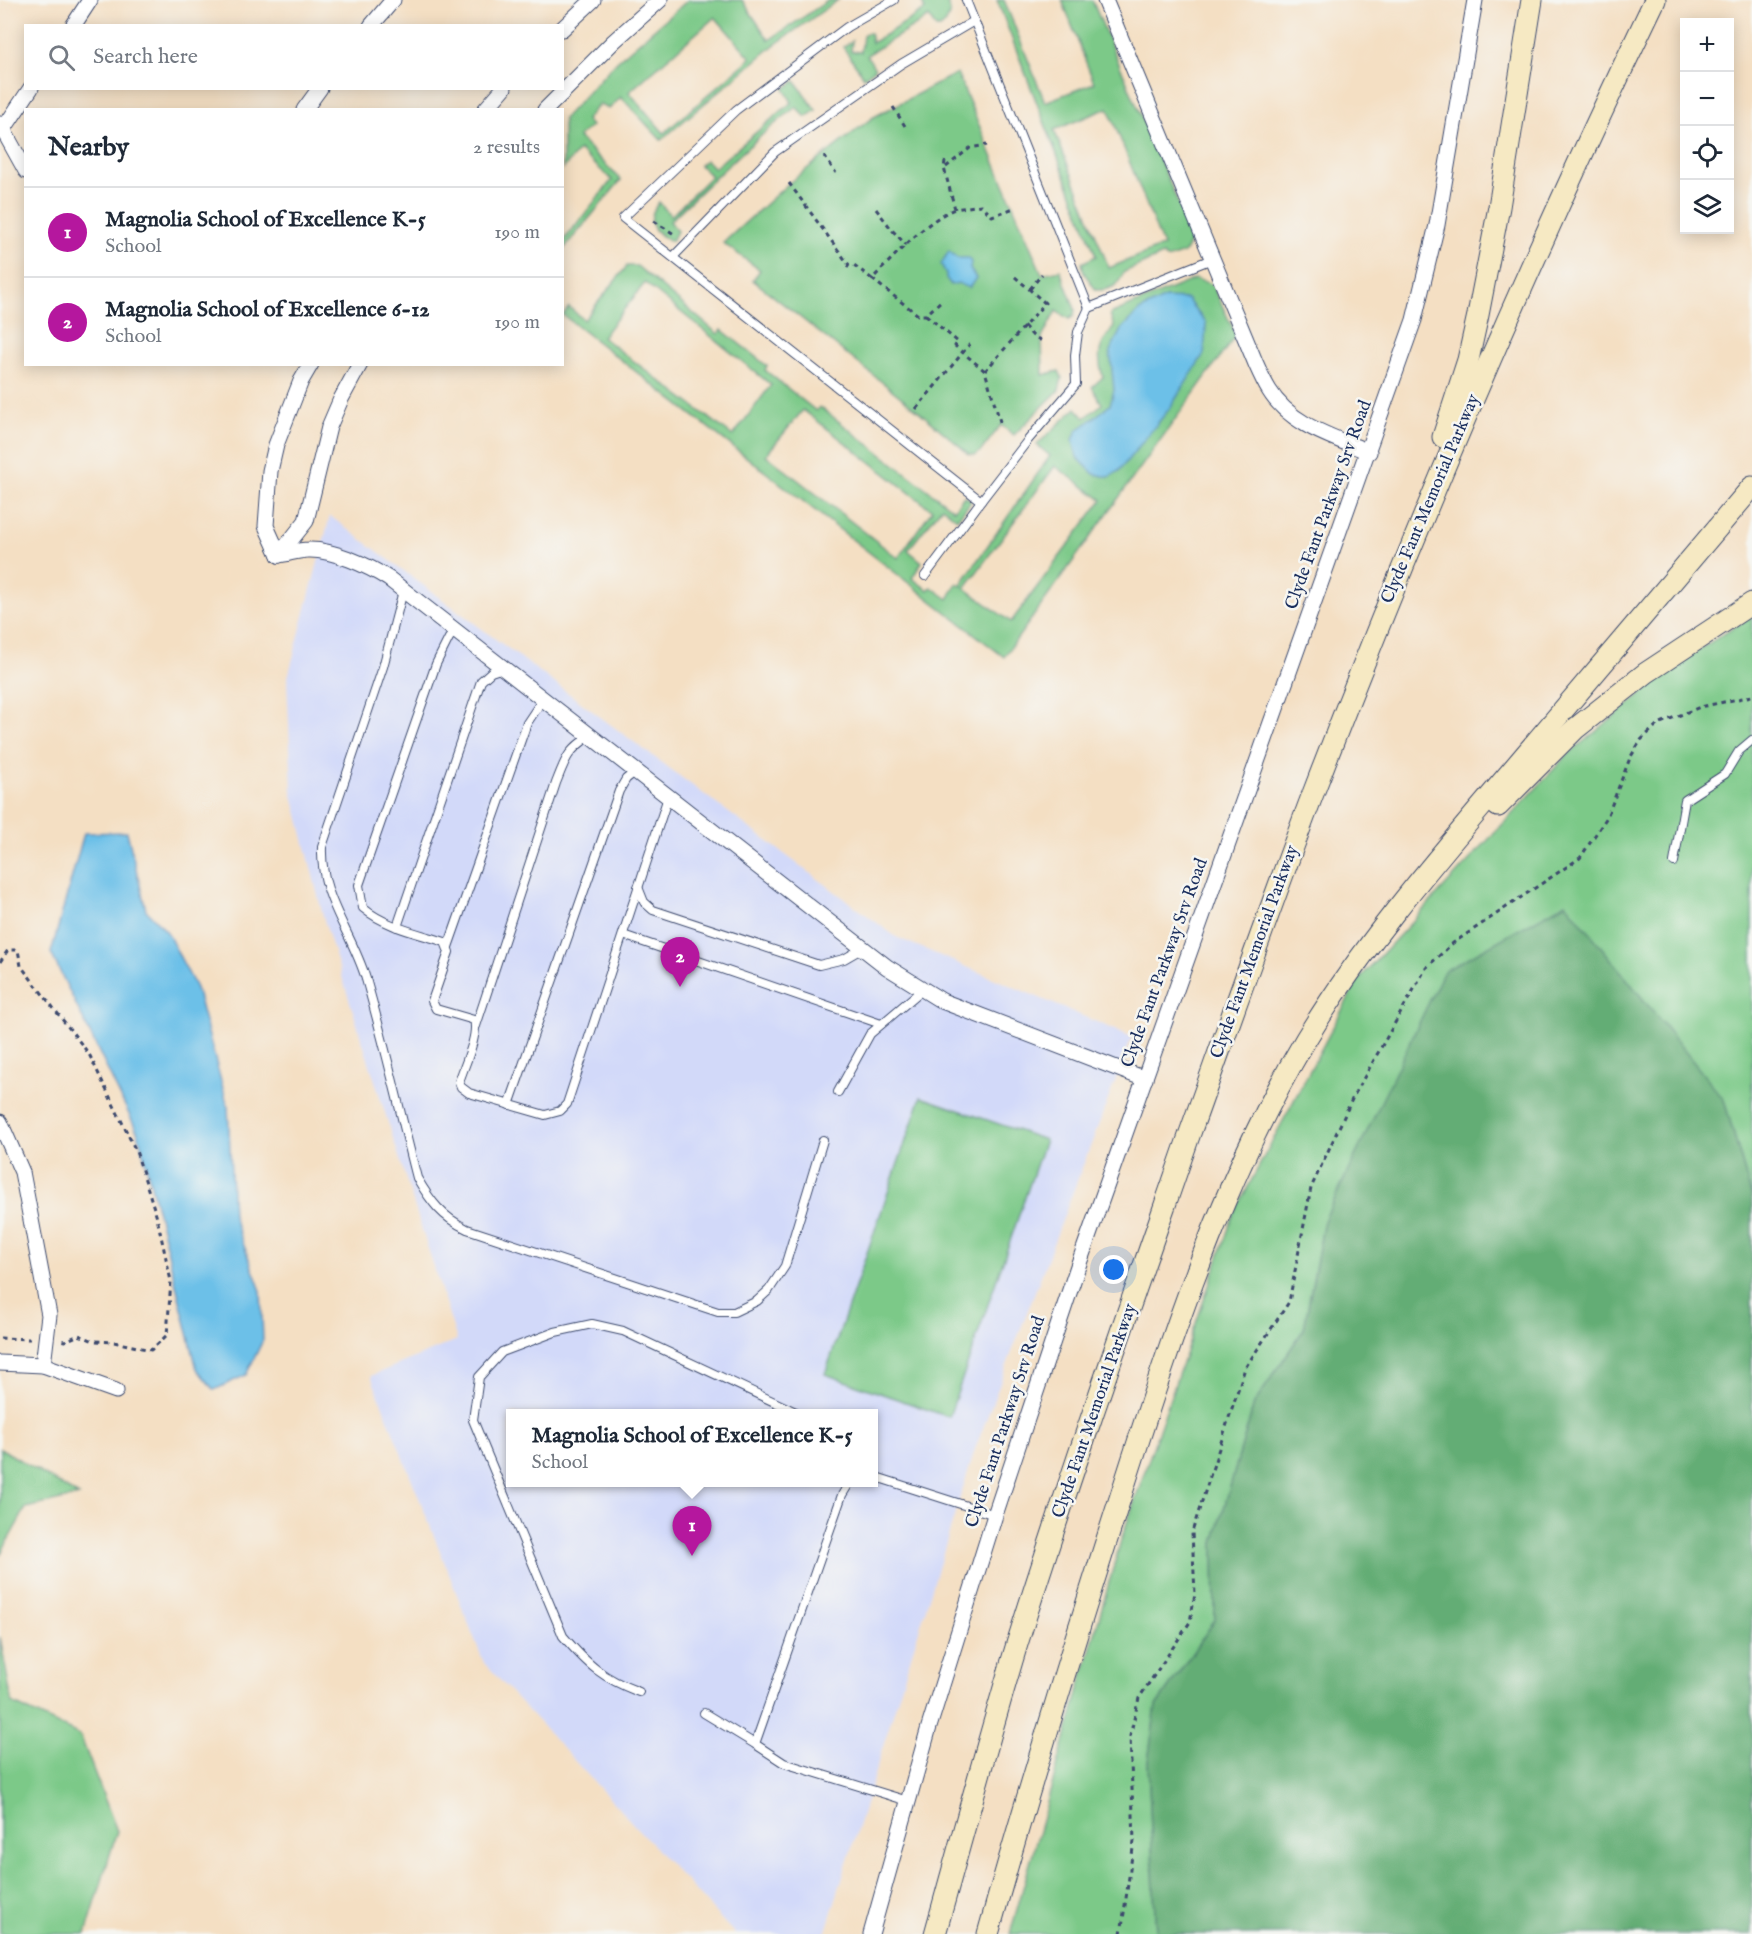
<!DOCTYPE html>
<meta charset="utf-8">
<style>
:root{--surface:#fff;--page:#f2f2f3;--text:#1f2937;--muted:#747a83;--line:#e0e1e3;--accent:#b5179e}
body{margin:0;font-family:"IM FELL English",serif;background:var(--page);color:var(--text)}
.controls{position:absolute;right:18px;top:18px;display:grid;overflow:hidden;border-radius:0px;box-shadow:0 3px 15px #0003}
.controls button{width:54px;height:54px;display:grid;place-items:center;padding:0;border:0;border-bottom:2px solid var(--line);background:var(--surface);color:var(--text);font:30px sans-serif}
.you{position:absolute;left:1114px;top:1270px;width:21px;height:21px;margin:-15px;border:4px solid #fff;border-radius:50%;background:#1a73e8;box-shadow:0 0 0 9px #1a73e833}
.badge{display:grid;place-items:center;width:39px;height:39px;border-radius:50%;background:var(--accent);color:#fff;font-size:20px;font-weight:700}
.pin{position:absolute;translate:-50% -50px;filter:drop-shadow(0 2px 3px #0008)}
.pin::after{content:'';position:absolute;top:32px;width:21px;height:18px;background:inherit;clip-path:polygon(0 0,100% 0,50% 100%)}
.popup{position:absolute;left:506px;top:1409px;width:372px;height:78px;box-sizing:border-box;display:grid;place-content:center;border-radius:0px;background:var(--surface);filter:drop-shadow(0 2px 4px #0005);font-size:20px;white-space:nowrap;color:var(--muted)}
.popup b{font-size:22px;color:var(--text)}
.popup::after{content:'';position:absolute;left:50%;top:100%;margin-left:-12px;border:12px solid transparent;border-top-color:var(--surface)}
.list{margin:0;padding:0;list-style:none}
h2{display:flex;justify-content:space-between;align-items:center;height:78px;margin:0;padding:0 24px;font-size:26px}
h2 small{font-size:20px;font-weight:400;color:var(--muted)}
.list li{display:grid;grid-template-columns:39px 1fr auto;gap:18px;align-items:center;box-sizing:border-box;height:90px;padding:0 24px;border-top:2px solid var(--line)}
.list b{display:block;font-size:22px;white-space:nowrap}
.list p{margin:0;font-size:20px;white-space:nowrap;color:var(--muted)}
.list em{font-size:20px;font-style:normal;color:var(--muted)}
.icon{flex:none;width:33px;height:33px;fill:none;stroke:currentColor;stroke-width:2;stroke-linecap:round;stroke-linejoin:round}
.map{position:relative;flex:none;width:1752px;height:1934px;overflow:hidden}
.search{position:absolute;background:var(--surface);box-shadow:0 3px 15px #0003;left:24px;top:24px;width:540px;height:66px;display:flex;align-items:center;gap:15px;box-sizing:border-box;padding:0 21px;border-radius:0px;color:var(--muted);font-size:22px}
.panel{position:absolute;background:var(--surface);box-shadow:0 3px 15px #0003;left:24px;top:108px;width:540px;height:258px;border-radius:0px}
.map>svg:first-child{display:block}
</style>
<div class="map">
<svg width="1752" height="1934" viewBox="0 0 1752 1934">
<rect width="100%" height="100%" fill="#f6f6f2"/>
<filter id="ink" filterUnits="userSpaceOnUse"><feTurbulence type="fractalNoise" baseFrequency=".0167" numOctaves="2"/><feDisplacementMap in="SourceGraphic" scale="12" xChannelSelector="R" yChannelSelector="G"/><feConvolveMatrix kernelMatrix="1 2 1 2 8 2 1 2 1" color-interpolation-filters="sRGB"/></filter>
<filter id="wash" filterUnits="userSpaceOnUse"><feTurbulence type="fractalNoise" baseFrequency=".008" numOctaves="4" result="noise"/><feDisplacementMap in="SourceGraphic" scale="24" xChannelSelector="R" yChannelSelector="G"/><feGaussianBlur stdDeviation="1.35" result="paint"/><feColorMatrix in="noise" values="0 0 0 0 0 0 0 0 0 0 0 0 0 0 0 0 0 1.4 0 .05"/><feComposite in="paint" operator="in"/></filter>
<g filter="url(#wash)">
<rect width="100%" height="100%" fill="#f4dfc3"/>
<!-- built -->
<path fill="#d2d9f9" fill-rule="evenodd" d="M 330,516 L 896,937 L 1132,1037 L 975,1449 L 825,1934 L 735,1934 L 484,1663 L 371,1376 L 457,1340 L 324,920 L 292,791 L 287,681 ZM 510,1414 L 873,1414 L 873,1482 L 510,1482 Z"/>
<!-- green -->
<g fill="#7bc988" stroke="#4b7c73" stroke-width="1.5" fill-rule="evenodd">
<path d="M 688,0 L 742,0 L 769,40 L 829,0 L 838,0 L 773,46 L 661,140 L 621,97 L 609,109 L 599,104 L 586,120 L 591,126 L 578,137 L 621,180 L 563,250 L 563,241 L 612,180 L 579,150 L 563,169 L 563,119 L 617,61 ZM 715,17 L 751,58 L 664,133 L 629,92 Z"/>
<path d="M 921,0 L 944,0 L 947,2 L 950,12 L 946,23 L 940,28 L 936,28 L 929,17 L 867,55 L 875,69 L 864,77 L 843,47 L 852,41 L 851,51 L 861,52 L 863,35 L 866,33 L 870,33 L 872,43 L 925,10 Z"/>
<path d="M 997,0 L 1004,0 L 1045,102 L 1094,83 L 1062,0 L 1092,0 L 1187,224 L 1191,241 L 1184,253 L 1167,259 L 1163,255 L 1124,272 C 1118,286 1112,290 1096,290 L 1084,273 L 1082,263 L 1096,256 ZM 1108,108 L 1163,246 L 1109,268 L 1054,130 Z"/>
<path d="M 957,73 L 1042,274 L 1060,270 L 1075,309 L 1074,316 L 1069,319 L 1056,311 L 1042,338 L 1043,375 L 1059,371 L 1062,378 L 1059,390 L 1014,435 L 1001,425 L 981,451 L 976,455 L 969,454 L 916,409 L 753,280 L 760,270 L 723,243 L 789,183 L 872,118 Z"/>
<path d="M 795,81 L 816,110 L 806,117 L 796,107 C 751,142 711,181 670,221 L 677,231 L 672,241 C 651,233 645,220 659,202 L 671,216 L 711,176 L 700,165 L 706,160 L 714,168 L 792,102 L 784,89 Z"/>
<path d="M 627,266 L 637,266 L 718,334 L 722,330 L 767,366 L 765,370 L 816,411 L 820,407 L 954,510 L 964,496 L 970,499 L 970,503 L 957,519 L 942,507 L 908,550 L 922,562 L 912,578 L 928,590 L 931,587 L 948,599 L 957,583 L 962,586 L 961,584 L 1050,456 L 1037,445 L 1041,441 L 1076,408 L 1085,418 L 1102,404 L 1092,387 L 1103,377 C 1096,355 1099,344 1114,327 L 1110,314 L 1195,279 L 1212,284 L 1236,335 L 1004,657 L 563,315 L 569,307 L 584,320 ZM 645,283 L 771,385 L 733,436 L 602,337 ZM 803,410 L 932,510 L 898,558 L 766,455 ZM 1055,466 L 1102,500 L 1011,622 L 965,588 Z"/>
<path d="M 1752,616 L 1752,1198 L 1724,1100 L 1324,1221 L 1304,1329 L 1254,1404 L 1214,1543 L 1215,1620 L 1156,1706 L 1148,1762 L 1156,1934 L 1010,1934 L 1121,1540 L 1234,1213 L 1358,980 L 1566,756 L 1682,660 Z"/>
<path d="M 921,1097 L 1045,1140 L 949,1417 L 825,1374 Z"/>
<path d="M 0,1448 L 79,1496 L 26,1508 L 0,1555 Z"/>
<path d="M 0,1637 L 12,1703 L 80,1735 L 117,1831 L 86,1934 L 0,1934 Z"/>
</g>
<!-- forest -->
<path fill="#64ad74" stroke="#406e69" stroke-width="1.5" d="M 1566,903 L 1724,1100 L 1752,1198 L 1752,1934 L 1156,1934 L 1148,1762 L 1156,1706 L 1215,1620 L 1214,1543 L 1254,1404 L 1304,1329 L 1324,1221 L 1444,971 Z"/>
<!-- water -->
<g fill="#6cc0e8" stroke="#4478a3" stroke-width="1.5">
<path d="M 949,251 L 957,258 L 968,258 L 971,262 L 970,269 L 976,278 L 969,288 L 958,283 L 951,285 L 946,278 L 946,274 L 941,264 Z"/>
<path d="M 1165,298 L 1187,299 L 1206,323 L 1204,354 L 1170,408 L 1119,471 L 1109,477 L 1094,474 L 1077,457 L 1073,440 L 1077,430 L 1090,421 L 1110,405 L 1114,390 L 1110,351 L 1121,330 L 1139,311 Z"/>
<path d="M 127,832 L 146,910 L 167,932 L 196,988 L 228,1107 L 233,1216 L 261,1291 L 263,1340 L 246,1375 L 214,1390 L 197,1369 L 138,1133 L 51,953 L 84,833 Z"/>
</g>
</g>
<g filter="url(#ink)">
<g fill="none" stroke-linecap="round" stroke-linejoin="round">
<!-- lane casing -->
<g stroke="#3c496d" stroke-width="10">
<g id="lane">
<path d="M 894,0 L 847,27 L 736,110 L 623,218 L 981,501 L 1028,440 L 1076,384 L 1075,355 L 1078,332 L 1089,308 L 1212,259"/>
<path d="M 966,0 L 1089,308"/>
<path d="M 673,257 L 775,152 L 901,64 L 974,21"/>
<path d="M 925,576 L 981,501"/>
<path d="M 403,591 L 383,667 L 322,847 C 320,898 352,932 366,979 C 385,1045 400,1112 417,1178 C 431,1202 442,1217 467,1229 L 718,1312 L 734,1312 L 757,1301 L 769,1290 L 785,1266 L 823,1140"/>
<path d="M 455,631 L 449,638 L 436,664 L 359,885 L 363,908 C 386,927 417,933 445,942 L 449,952 L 432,1001 L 436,1009 L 474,1020 C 479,1035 464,1066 459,1082 L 461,1087 L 469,1093 L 545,1115 L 560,1111 L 567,1104 L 668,797"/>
<path d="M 1674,862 L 1685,800 L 1725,774 L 1739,751 L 1752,740"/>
<path d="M 638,887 L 644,902 L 653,910 L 819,965 L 844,959 L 863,948"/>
<path d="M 397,927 L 481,681 L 491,672 L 503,668"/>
<path d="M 623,935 L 881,1024"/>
<path d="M 448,947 L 527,723 L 543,699"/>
<path d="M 476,1026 L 556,783 C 566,758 567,751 590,736"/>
<path d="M 838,1092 L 870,1034 L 923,989"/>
<path d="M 509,1105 L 619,791 L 626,779 L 636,771"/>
<path d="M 873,1476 L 995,1515"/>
<path d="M 850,1482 L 842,1495 L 755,1744 L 784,1763 L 908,1801"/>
<path d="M 639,1692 C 602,1678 588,1665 563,1636 L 473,1420 L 479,1377 L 502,1352 L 555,1332 L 592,1324 L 623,1331 L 800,1414"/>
<path d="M 704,1713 L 755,1744"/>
</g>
</g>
<!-- street casing -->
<g stroke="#3c496d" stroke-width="17">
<g id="street">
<path d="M 1105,0 L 1256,364 C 1260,373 1264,382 1269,390 C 1290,425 1333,437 1369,452"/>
<path d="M 73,26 L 90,0"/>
<path d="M 371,26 L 393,0"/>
<path d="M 562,29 L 593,0"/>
<path d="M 304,110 L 320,88"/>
<path d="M 485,110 L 504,88"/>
<path d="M 545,110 L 614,41 L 660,0"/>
<path d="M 0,124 L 26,171"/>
<path d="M 3,130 L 31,88"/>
<path d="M 279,555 C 288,554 298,550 308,550 C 332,549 369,566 389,579 L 887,967 L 942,1001 L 1145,1079"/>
<path d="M 279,555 L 306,521 L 329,427 L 341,399 L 360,364"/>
<path d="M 279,555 L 266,526 L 270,471 L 276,445 L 301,381 L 311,364"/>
<path d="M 0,1122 L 22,1172 L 49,1315 L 43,1365"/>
<path d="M 0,1363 L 43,1365 L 116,1391"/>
<path d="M 871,1934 L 929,1727 L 995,1515 L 1078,1266 L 1414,320 L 1437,225 L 1475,0"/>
</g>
</g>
<!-- secondary casing -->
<g stroke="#3c496d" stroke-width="23">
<g id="secondary">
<path d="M 1443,437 L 1468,360 L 1478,315 L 1499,207 L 1532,0"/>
<path d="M 1498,806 L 1575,729 L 1646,673 L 1752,603"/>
<path d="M 935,1934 C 962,1837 988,1740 1017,1644 C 1071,1472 1131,1303 1190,1133 C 1231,1019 1271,904 1314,791 C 1417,523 1530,259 1655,0"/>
<path d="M 988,1934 C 1030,1784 1076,1635 1124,1486 C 1173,1333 1223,1178 1306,1039 C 1364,943 1437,859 1509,774 C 1590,678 1671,583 1752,487"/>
</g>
</g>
<!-- path -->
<g stroke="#3c496d" stroke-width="3" stroke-dasharray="4.5 4.5" stroke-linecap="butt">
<path d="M 893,107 L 905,126"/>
<path d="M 824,156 L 836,173"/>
<path d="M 945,161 L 944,168 L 955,209 L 981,205 L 992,216 L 1014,208"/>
<path d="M 946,167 L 970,148 L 987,145"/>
<path d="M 789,183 L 849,265"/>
<path d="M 876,209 L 893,231 L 906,245"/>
<path d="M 654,221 L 674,234"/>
<path d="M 847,268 L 849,265 L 854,265 L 872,279 C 893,258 927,219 955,209"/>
<path d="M 872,279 L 918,315 L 926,315 L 943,299"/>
<path d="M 1030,289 L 1042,274"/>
<path d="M 926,315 L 958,342 L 955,346 L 985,371 L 1001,425"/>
<path d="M 1024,326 L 1033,336 L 1042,341"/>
<path d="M 985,371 L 1045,303 L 1014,276"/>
<path d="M 916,409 L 970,344"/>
<path d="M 0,962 L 8,950 L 18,950 L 21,966 L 89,1054 L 136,1151 L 157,1218 L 171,1281 L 167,1335 L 151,1350 L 114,1342 L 94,1341 L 79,1335 L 65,1341 L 60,1340"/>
<path d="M 0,1338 L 30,1339"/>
<path d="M 1121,1934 L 1134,1841 L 1130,1736 L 1139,1698 L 1190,1622 L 1195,1594 L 1192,1532 L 1245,1368 L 1289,1302 L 1311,1188 L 1353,1097 L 1426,968 L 1453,943 L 1580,858 L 1607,817 L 1630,758 L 1641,740 L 1658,724 L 1700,707 L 1752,696"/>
</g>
<!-- lane -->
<use href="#lane" stroke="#fff" stroke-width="8"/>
<!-- street -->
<use href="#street" stroke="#fff" stroke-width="15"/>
<!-- secondary -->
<use href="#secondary" stroke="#f6e9c3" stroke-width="21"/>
</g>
</g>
<g text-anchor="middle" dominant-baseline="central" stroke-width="5" stroke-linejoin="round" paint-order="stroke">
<!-- street labels -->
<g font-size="18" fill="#1b2f5e" stroke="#f6f6f2">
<text transform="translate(1431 499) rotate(-67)">Clyde Fant Memorial Parkway</text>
<text transform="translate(1329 505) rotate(-70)">Clyde Fant Parkway Srv Road</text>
<text transform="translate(1255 952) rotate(-70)">Clyde Fant Memorial Parkway</text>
<text transform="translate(1165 963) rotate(-70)">Clyde Fant Parkway Srv Road</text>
<text transform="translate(1095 1411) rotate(-71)">Clyde Fant Memorial Parkway</text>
<text transform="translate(1006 1422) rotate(-72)">Clyde Fant Parkway Srv Road</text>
</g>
</g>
</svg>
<div class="controls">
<button>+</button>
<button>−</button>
<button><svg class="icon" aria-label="locate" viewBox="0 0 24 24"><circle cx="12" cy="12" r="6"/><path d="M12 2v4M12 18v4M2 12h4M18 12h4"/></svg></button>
<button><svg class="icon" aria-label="layers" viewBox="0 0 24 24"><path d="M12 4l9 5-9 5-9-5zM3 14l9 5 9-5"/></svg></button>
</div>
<div class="you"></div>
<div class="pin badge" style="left:692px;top:1556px">1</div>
<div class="popup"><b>Magnolia School of Excellence K-5</b>School</div>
<div class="pin badge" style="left:680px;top:987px">2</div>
<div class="search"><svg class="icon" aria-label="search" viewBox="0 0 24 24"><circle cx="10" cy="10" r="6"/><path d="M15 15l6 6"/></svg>Search here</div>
<section class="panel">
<h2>Nearby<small>2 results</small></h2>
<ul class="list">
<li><span class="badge">1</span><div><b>Magnolia School of Excellence K-5</b><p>School</p></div><em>190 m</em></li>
<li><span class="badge">2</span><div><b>Magnolia School of Excellence 6-12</b><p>School</p></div><em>190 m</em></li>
</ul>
</section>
</div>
